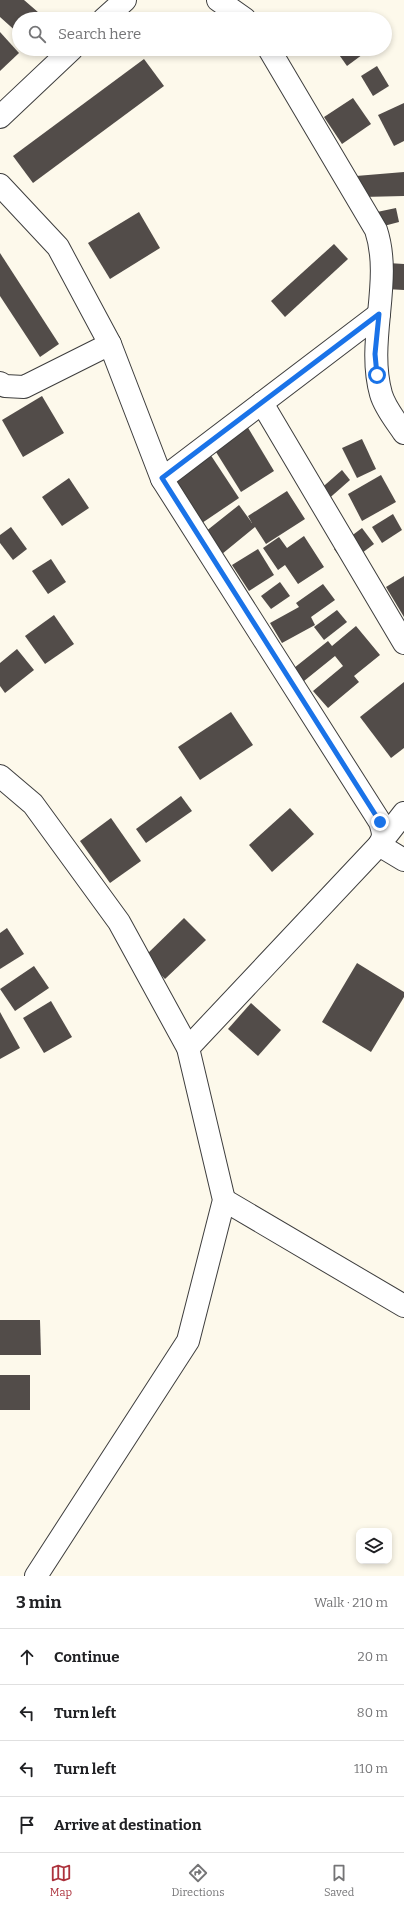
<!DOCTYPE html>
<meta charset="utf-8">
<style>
:root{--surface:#fff;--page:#f2f2f2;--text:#202124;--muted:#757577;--line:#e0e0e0;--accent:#ac323c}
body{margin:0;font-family:Bitter,serif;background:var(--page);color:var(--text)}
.controls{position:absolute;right:12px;bottom:12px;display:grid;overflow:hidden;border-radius:8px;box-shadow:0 2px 6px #0003}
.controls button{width:36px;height:36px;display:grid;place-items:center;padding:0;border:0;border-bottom:1px solid var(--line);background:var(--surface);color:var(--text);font:20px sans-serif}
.stop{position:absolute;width:12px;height:12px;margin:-9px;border:3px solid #1a73e8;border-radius:50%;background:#fff}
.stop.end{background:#1a73e8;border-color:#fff;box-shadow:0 1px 4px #0008}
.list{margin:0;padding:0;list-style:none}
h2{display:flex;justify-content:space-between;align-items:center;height:52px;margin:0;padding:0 16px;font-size:17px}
h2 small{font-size:13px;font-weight:400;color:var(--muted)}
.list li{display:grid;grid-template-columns:26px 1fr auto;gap:12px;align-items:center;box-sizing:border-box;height:56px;padding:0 16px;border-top:1px solid var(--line)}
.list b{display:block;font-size:15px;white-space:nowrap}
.list em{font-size:13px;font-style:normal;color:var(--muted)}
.icon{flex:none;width:22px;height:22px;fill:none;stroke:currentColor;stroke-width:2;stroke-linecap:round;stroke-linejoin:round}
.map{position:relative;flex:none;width:404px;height:1576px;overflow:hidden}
.search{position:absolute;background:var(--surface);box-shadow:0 2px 6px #0003;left:12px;right:12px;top:12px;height:44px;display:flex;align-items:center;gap:10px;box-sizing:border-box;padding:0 14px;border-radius:22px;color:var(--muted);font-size:15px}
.sheet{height:276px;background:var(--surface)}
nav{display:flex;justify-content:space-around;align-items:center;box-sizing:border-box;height:56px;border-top:1px solid var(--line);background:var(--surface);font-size:11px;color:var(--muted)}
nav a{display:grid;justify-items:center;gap:2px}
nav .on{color:var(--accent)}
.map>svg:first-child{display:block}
</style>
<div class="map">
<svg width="404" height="1576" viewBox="0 0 404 1576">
<rect width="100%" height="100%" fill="#fdf9eb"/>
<!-- building -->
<g fill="#524c49">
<path d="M 0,0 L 24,0 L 46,19 L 19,19 L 19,34 L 0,17 Z"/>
<path d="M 0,32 L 19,53 L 0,71 Z"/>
<path d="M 335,49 L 370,49 L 347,66 Z"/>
<path d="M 144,59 L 164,86 L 33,183 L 13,156 Z"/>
<path d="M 377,66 L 389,86 L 373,96 L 361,76 Z"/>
<path d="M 353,98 L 371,124 L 342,144 L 324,117 Z"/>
<path d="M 404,103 L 404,141 L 394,146 L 378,115 Z"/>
<path d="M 404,172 L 404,196 L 363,197 L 356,176 Z"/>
<path d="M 396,208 L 399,222 L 380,227 L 377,212 Z"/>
<path d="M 139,212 L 160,248 L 110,279 L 88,243 Z"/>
<path d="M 334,244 L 348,259 L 285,317 L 271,301 Z"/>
<path d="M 0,253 L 59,344 L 40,357 L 0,296 Z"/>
<path d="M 388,263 L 404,264 L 404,290 L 386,289 Z"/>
<path d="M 42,396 L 64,433 L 23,457 L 2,420 Z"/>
<path d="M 247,426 L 274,471 L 241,492 L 216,452 Z"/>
<path d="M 362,439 L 376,469 L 357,478 L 342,448 Z"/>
<path d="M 210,454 L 239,498 L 202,523 L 174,478 Z"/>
<path d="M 342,470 L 350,480 L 325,502 L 317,492 Z"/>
<path d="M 381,475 L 396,502 L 362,521 L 348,494 Z"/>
<path d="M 69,478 L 89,508 L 62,526 L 42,497 Z"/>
<path d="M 287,491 L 305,519 L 266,544 L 255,527 L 222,554 L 205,532 L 239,505 L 252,523 L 248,516 Z"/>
<path d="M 393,514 L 402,530 L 382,543 L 372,527 Z"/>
<path d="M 11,527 L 27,549 L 13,560 L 0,543 L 0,535 Z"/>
<path d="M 362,528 L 374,544 L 346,565 L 334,549 Z"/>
<path d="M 304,536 L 324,567 L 298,584 L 285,565 L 278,570 L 263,548 L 279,537 L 287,548 Z"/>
<path d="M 258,549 L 274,575 L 249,591 L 232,565 Z"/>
<path d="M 51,559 L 66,582 L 48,594 L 32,571 Z"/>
<path d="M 404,576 L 404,617 L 386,587 Z"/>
<path d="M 280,582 L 290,596 L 271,609 L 261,596 Z"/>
<path d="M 323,584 L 335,600 L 311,617 L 315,625 L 282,643 L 270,623 L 299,607 L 296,603 Z"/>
<path d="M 337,610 L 347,622 L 324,640 L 314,627 Z"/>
<path d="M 54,615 L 74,644 L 45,664 L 25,636 Z"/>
<path d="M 356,626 L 380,655 L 354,676 L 359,682 L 328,708 L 313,691 L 343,666 L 335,656 L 304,681 L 294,668 L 328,641 L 332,646 Z"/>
<path d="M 17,649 L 34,670 L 5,693 L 0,686 L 0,663 Z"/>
<path d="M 404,682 L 404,748 L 391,758 L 360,717 Z"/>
<path d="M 231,712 L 253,745 L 200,780 L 178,747 Z"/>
<path d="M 181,796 L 192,811 L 146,843 L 136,829 Z"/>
<path d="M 290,808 L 314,834 L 272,872 L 249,845 Z"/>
<path d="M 111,818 L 141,861 L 110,883 L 80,841 Z"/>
<path d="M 184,918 L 206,940 L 165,979 L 144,957 Z"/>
<path d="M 7,928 L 24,954 L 0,969 L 0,933 Z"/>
<path d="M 357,963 L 404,992 L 404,997 L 371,1052 L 322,1022 Z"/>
<path d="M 34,966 L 49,988 L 15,1011 L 0,989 Z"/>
<path d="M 51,1001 L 72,1037 L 44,1053 L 23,1018 Z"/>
<path d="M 251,1003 L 281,1030 L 258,1056 L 228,1029 Z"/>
<path d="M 0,1012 L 20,1048 L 0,1059 Z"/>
<path d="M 0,1320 L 40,1320 L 41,1355 L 0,1355 Z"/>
<rect x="0" y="1375" width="30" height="35"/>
</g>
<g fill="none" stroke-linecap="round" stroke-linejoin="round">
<!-- minor casing -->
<g stroke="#3e3e3e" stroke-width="24">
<g id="minor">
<path d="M 218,0 L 245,19"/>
<path d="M 104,19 L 125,0"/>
<path d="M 269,49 L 376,230 C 393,281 366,341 381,394 C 385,408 396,421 404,433"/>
<path d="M 0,117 L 72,49"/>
<path d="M 0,185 L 58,247 L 110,344 L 162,479 L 379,314"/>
<path d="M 0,383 L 5,386 L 24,387 L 110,344"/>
<path d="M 262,403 L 404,643"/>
<path d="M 162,479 L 380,822 C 383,832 385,836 379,845 L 188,1048"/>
<path d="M 0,776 L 33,804 L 119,922 L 188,1048 L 224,1200 L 188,1341 L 36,1576"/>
<path d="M 404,813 L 379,845 L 404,860"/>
<path d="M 224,1200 L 404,1306"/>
</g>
</g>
<!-- minor -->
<use href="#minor" stroke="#fff" stroke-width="22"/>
</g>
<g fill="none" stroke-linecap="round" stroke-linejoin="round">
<!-- route -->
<path stroke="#1a73e8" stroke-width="5" d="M 377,375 L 375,354 L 379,314 L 162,478 L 380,822"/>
</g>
</svg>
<div class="controls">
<button><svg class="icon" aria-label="layers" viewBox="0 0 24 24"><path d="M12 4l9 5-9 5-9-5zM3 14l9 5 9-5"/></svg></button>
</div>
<div class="stop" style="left:377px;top:375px"></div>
<div class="stop end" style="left:380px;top:822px"></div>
<div class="search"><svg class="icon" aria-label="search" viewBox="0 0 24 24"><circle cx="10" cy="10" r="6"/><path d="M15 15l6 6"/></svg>Search here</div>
</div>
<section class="sheet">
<h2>3 min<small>Walk · 210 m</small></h2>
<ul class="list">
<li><svg class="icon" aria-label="ahead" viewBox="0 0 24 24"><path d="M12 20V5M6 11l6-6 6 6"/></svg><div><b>Continue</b></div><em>20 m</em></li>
<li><svg class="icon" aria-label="left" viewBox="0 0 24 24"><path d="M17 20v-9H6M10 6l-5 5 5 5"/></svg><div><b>Turn left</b></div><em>80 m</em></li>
<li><svg class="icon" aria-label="left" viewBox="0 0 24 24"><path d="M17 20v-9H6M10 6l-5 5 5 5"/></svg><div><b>Turn left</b></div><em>110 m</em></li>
<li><svg class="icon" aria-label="arrive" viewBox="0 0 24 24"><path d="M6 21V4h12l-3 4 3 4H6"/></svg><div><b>Arrive at destination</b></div></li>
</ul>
</section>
<nav>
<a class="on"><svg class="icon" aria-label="map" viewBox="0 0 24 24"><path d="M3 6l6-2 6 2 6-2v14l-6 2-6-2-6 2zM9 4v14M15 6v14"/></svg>Map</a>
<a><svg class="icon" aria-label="directions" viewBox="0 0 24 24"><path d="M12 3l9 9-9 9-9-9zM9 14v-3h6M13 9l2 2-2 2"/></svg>Directions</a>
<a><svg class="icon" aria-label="saved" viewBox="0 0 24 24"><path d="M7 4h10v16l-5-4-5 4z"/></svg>Saved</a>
</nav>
